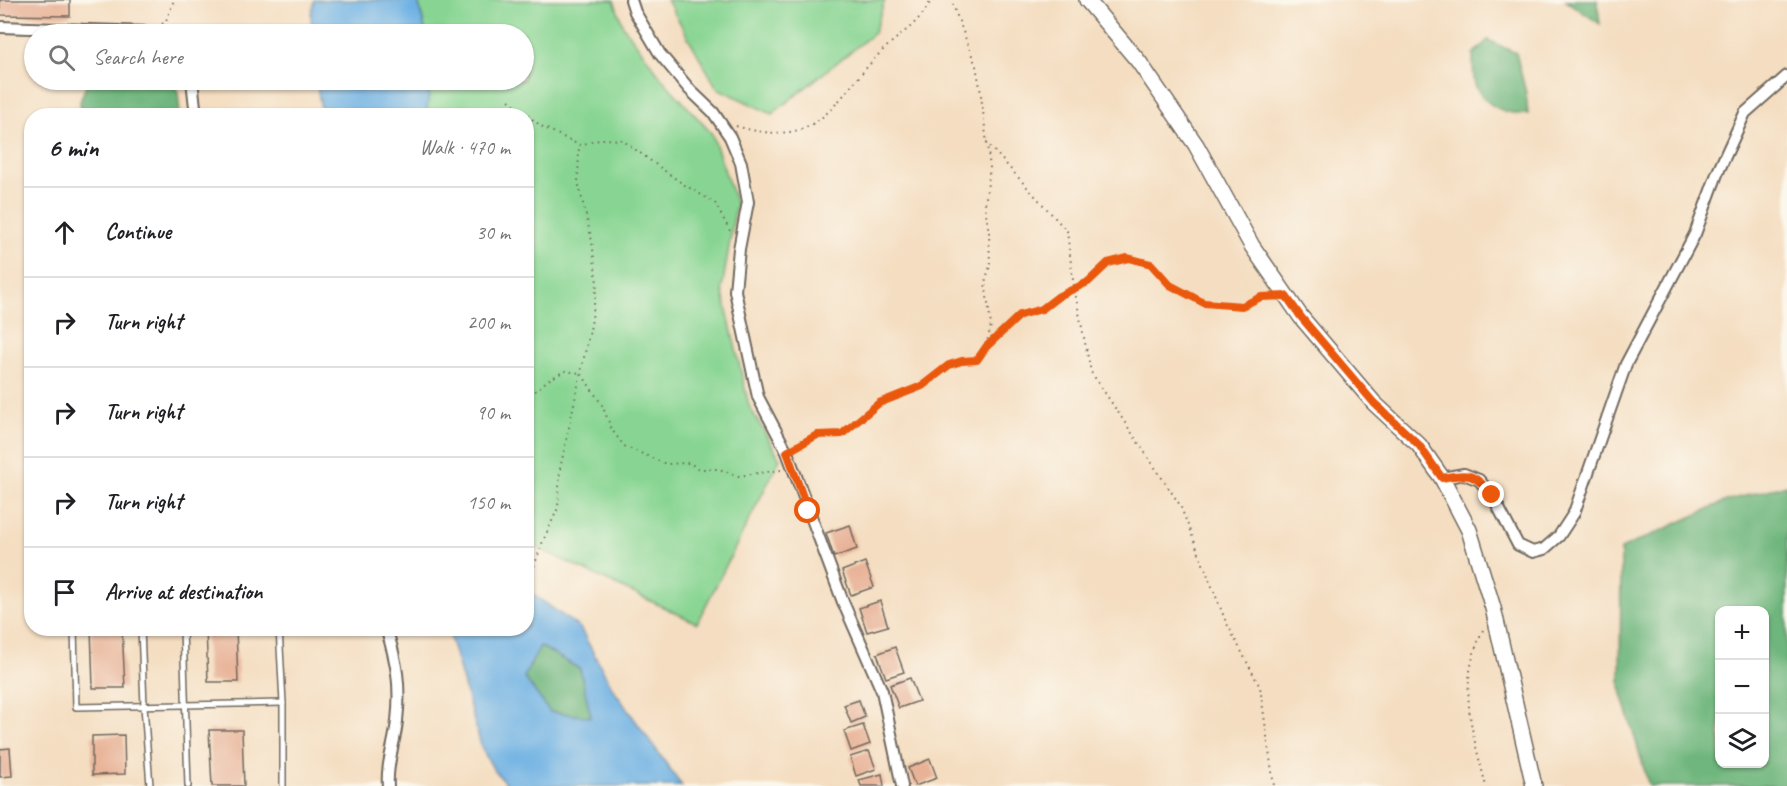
<!DOCTYPE html>
<meta charset="utf-8">
<style>
:root{--surface:#fff;--page:#f6f6f6;--text:#202124;--muted:#757577;--line:#e0e0e0}
body{margin:0;font-family:Caveat,sans-serif;background:var(--page);color:var(--text)}
.controls{position:absolute;right:18px;bottom:18px;display:grid;overflow:hidden;border-radius:12px;box-shadow:0 2px 4px #0004}
.controls button{width:54px;height:54px;display:grid;place-items:center;padding:0;border:0;border-bottom:2px solid var(--line);background:var(--surface);color:var(--text);font:30px sans-serif}
.stop{position:absolute;width:18px;height:18px;margin:-14px;border:4px solid #ea580c;border-radius:50%;background:#fff}
.stop.end{background:#ea580c;border-color:#fff;box-shadow:0 2px 6px #0008}
.list{margin:0;padding:0;list-style:none}
h2{display:flex;justify-content:space-between;align-items:center;height:78px;margin:0;padding:0 24px;font-size:26px}
h2 small{font-size:20px;font-weight:400;color:var(--muted)}
.list li{display:grid;grid-template-columns:39px 1fr auto;gap:18px;align-items:center;box-sizing:border-box;height:90px;padding:0 24px;border-top:2px solid var(--line)}
.list b{display:block;font-size:22px;white-space:nowrap}
.list em{font-size:20px;font-style:normal;color:var(--muted)}
.icon{flex:none;width:33px;height:33px;fill:none;stroke:currentColor;stroke-width:2;stroke-linecap:round;stroke-linejoin:round}
.map{position:relative;flex:none;width:1787px;height:786px;overflow:hidden}
.search{position:absolute;background:var(--surface);box-shadow:0 2px 4px #0004;left:24px;top:24px;width:510px;height:66px;display:flex;align-items:center;gap:15px;box-sizing:border-box;padding:0 21px;border-radius:33px;color:var(--muted);font-size:22px}
.panel{position:absolute;background:var(--surface);box-shadow:0 2px 4px #0004;left:24px;top:108px;width:510px;height:528px;border-radius:24px}
.map>svg:first-child{display:block}
</style>
<div class="map">
<svg width="1787" height="786" viewBox="0 0 1787 786">
<rect width="100%" height="100%" fill="#fbf7ec"/>
<filter id="ink" filterUnits="userSpaceOnUse"><feTurbulence type="fractalNoise" baseFrequency=".0167" numOctaves="2"/><feDisplacementMap in="SourceGraphic" scale="12" xChannelSelector="R" yChannelSelector="G"/><feConvolveMatrix kernelMatrix="1 2 1 2 8 2 1 2 1" color-interpolation-filters="sRGB"/></filter>
<filter id="wash" filterUnits="userSpaceOnUse"><feTurbulence type="fractalNoise" baseFrequency=".008" numOctaves="4" result="noise"/><feDisplacementMap in="SourceGraphic" scale="24" xChannelSelector="R" yChannelSelector="G"/><feGaussianBlur stdDeviation="1.35" result="paint"/><feColorMatrix in="noise" values="0 0 0 0 0 0 0 0 0 0 0 0 0 0 0 0 0 1.4 0 .05"/><feComposite in="paint" operator="in"/></filter>
<g filter="url(#wash)">
<rect width="100%" height="100%" fill="#f4ddc0"/>
<!-- green -->
<g fill="#88d593" stroke="#5a805f" stroke-width="1.5">
<path d="M 418,0 L 614,0 L 623,26 L 664,81 L 712,134 L 736,204 L 722,289 L 749,406 L 780,459 L 697,623 L 527,543 L 526,116 L 426,115 L 431,80 L 524,80 L 524,34 L 426,34 Z"/>
<path d="M 667,0 L 885,0 L 874,33 L 772,114 L 717,88 Z"/>
</g>
<!-- forest -->
<g fill="#6eb67d" stroke="#4c7054" stroke-width="1.5" fill-rule="evenodd">
<path d="M 1565,0 L 1597,0 L 1600,24 Z"/>
<path d="M 1488,40 L 1516,53 L 1526,93 L 1528,114 C 1507,115 1486,107 1476,87 C 1472,79 1474,63 1473,54 Z"/>
<path d="M 88,80 L 171,80 L 178,92 L 180,115 L 82,115 L 80,102 Z"/>
<path d="M 1787,485 L 1787,786 L 1649,786 L 1620,687 L 1621,549 L 1726,501 ZM 1720,610 L 1764,610 L 1764,764 L 1720,764 Z"/>
<path d="M 540,646 L 580,669 L 592,717 L 550,712 L 524,677 Z"/>
</g>
<!-- water -->
<g fill="#6eb1e3" stroke="#4c6e87" stroke-width="1.5" fill-rule="evenodd">
<path d="M 314,0 L 418,0 L 426,34 L 312,34 L 311,14 Z"/>
<path d="M 316,80 L 431,80 L 426,115 L 322,115 Z"/>
<path d="M 527,590 L 580,628 L 613,689 L 682,786 L 508,786 L 494,770 L 482,749 L 448,629 L 526,628 ZM 540,646 L 580,669 L 591,717 L 550,712 L 524,677 Z"/>
</g>
<g id="blocks">
<!-- building -->
<g fill="#e8b297">
<path d="M 0,0 L 70,0 L 70,16 L 0,15 Z"/>
<path d="M 850,525 L 857,549 L 834,557 L 826,533 Z"/>
<path d="M 865,562 L 874,587 L 851,595 L 842,571 Z"/>
<path d="M 880,601 L 888,626 L 867,632 L 859,608 Z"/>
<path d="M 91,628 L 122,628 L 125,688 L 93,688 Z"/>
<path d="M 206,628 L 236,628 L 238,682 L 208,682 Z"/>
<path d="M 895,647 L 904,672 L 886,678 L 877,654 Z"/>
<path d="M 910,678 L 919,701 L 899,708 L 890,685 Z"/>
<path d="M 859,700 L 865,717 L 851,723 L 844,705 Z"/>
<path d="M 863,725 L 870,744 L 851,751 L 844,731 Z"/>
<path d="M 209,730 L 242,730 L 244,786 L 212,786 Z"/>
<path d="M 124,735 L 125,774 L 92,775 L 92,736 Z"/>
<path d="M 10,748 L 12,776 L 0,777 L 0,749 Z"/>
<path d="M 869,751 L 876,769 L 856,776 L 850,757 Z"/>
<path d="M 930,759 L 937,778 L 915,786 L 908,768 Z"/>
<path d="M 882,774 L 884,786 L 861,786 L 859,780 Z"/>
</g>
</g>
</g>
<g filter="url(#ink)">
<use href="#blocks" fill-opacity="0" stroke="#71695f" stroke-width="1.5"/>
<g fill="none" stroke-linecap="round" stroke-linejoin="round">
<!-- service casing -->
<g stroke="#71695f" stroke-width="8">
<g id="service">
<path d="M 74,628 L 76,707 L 283,703"/>
<path d="M 141,628 L 144,706 L 150,786"/>
<path d="M 183,628 L 188,786"/>
<path d="M 279,628 L 283,703 L 283,786"/>
</g>
</g>
<!-- minor casing -->
<g stroke="#71695f" stroke-width="14">
<g id="minor">
<path d="M 631,0 L 635,12 L 660,54 L 690,90 L 713,112 L 730,137 L 741,163 L 748,202 L 739,249 L 735,291 L 758,397 L 787,452 L 843,602 L 882,691 L 902,786"/>
<path d="M 0,27 L 149,32 L 154,34"/>
<path d="M 192,80 L 196,116"/>
<path d="M 1442,478 L 1464,474 L 1479,480 L 1492,495 L 1518,545 L 1533,552 L 1544,549 L 1559,536 L 1574,513 L 1626,364 L 1695,234 L 1717,174 L 1745,113 L 1787,76"/>
<path d="M 386,628 C 397,662 401,686 397,721 C 395,743 386,764 388,786"/>
</g>
</g>
<!-- secondary casing -->
<g stroke="#71695f" stroke-width="18">
<path id="secondary" d="M 1087,0 L 1139,62 L 1196,145 L 1252,246 L 1301,317 L 1374,403 L 1419,445 L 1442,478 L 1469,530 L 1493,608 L 1534,786"/>
</g>
<!-- path -->
<g stroke="#71695f" stroke-width="2" stroke-dasharray="1.5 4.5" stroke-linecap="butt">
<path d="M 162,24 L 166,21 L 174,0"/>
<path d="M 509,100 L 541,126 L 579,145 L 603,139 L 622,140 L 683,184 L 715,203 L 730,231"/>
<path d="M 736,126 C 821,151 831,103 881,52 C 899,34 920,24 931,0"/>
<path d="M 986,142 L 1067,231 L 1074,288 L 1091,372 L 1180,505 L 1226,622 L 1260,687 L 1274,786"/>
<path d="M 987,346 L 1020,315 L 1042,309 L 1059,296 L 1088,282 L 1108,263 L 1128,258 L 1151,264 L 1170,285 L 1204,303 L 1242,306 L 1261,297 L 1269,296"/>
<path d="M 526,399 L 548,380 L 565,371 L 581,373 L 602,405 L 612,430 L 624,446 L 666,464 L 689,463 L 700,469 L 719,469 L 738,476 L 781,470"/>
<path d="M 797,446 L 817,435 L 841,434 L 879,403 L 901,396 L 922,385 L 949,365 L 962,361 L 977,360 L 986,347 L 991,325 L 985,282 L 990,266 L 989,233 L 985,205 L 990,168 L 980,87 L 976,66 L 951,0"/>
<path d="M 532,572 L 543,541 L 558,508 L 560,469 L 591,325 L 597,283 L 592,241 L 578,182 L 579,145"/>
<path d="M 1483,630 C 1456,687 1472,730 1486,786"/>
</g>
<!-- service -->
<use href="#service" stroke="#fff" stroke-width="5"/>
<!-- minor -->
<use href="#minor" stroke="#fff" stroke-width="10"/>
<!-- secondary -->
<use href="#secondary" stroke="#fff" stroke-width="15"/>
</g>
</g>
<g fill="none" stroke-linecap="round" stroke-linejoin="round" filter="url(#ink)">
<!-- route -->
<path stroke="#ea580c" stroke-width="8" d="M 808,511 L 787,452 L 817,435 L 842,434 L 879,403 L 922,386 L 949,365 L 962,361 L 977,360 L 986,347 L 1020,315 L 1042,309 L 1059,296 L 1088,282 L 1108,263 L 1128,258 L 1151,264 L 1170,285 L 1204,303 L 1242,306 L 1261,297 L 1286,296 L 1301,317 L 1374,403 L 1419,445 L 1442,478 C 1470,473 1474,473 1492,495"/>
</g>
</svg>
<div class="controls">
<button>+</button>
<button>−</button>
<button><svg class="icon" aria-label="layers" viewBox="0 0 24 24"><path d="M12 4l9 5-9 5-9-5zM3 14l9 5 9-5"/></svg></button>
</div>
<div class="stop" style="left:808px;top:511px"></div>
<div class="stop end" style="left:1492px;top:495px"></div>
<div class="search"><svg class="icon" aria-label="search" viewBox="0 0 24 24"><circle cx="10" cy="10" r="6"/><path d="M15 15l6 6"/></svg>Search here</div>
<section class="panel">
<h2>6 min<small>Walk · 470 m</small></h2>
<ul class="list">
<li><svg class="icon" aria-label="ahead" viewBox="0 0 24 24"><path d="M12 20V5M6 11l6-6 6 6"/></svg><div><b>Continue</b></div><em>30 m</em></li>
<li><svg class="icon" aria-label="right" viewBox="0 0 24 24"><path d="M7 20v-9h11M14 6l5 5-5 5"/></svg><div><b>Turn right</b></div><em>200 m</em></li>
<li><svg class="icon" aria-label="right" viewBox="0 0 24 24"><path d="M7 20v-9h11M14 6l5 5-5 5"/></svg><div><b>Turn right</b></div><em>90 m</em></li>
<li><svg class="icon" aria-label="right" viewBox="0 0 24 24"><path d="M7 20v-9h11M14 6l5 5-5 5"/></svg><div><b>Turn right</b></div><em>150 m</em></li>
<li><svg class="icon" aria-label="arrive" viewBox="0 0 24 24"><path d="M6 21V4h12l-3 4 3 4H6"/></svg><div><b>Arrive at destination</b></div></li>
</ul>
</section>
</div>
